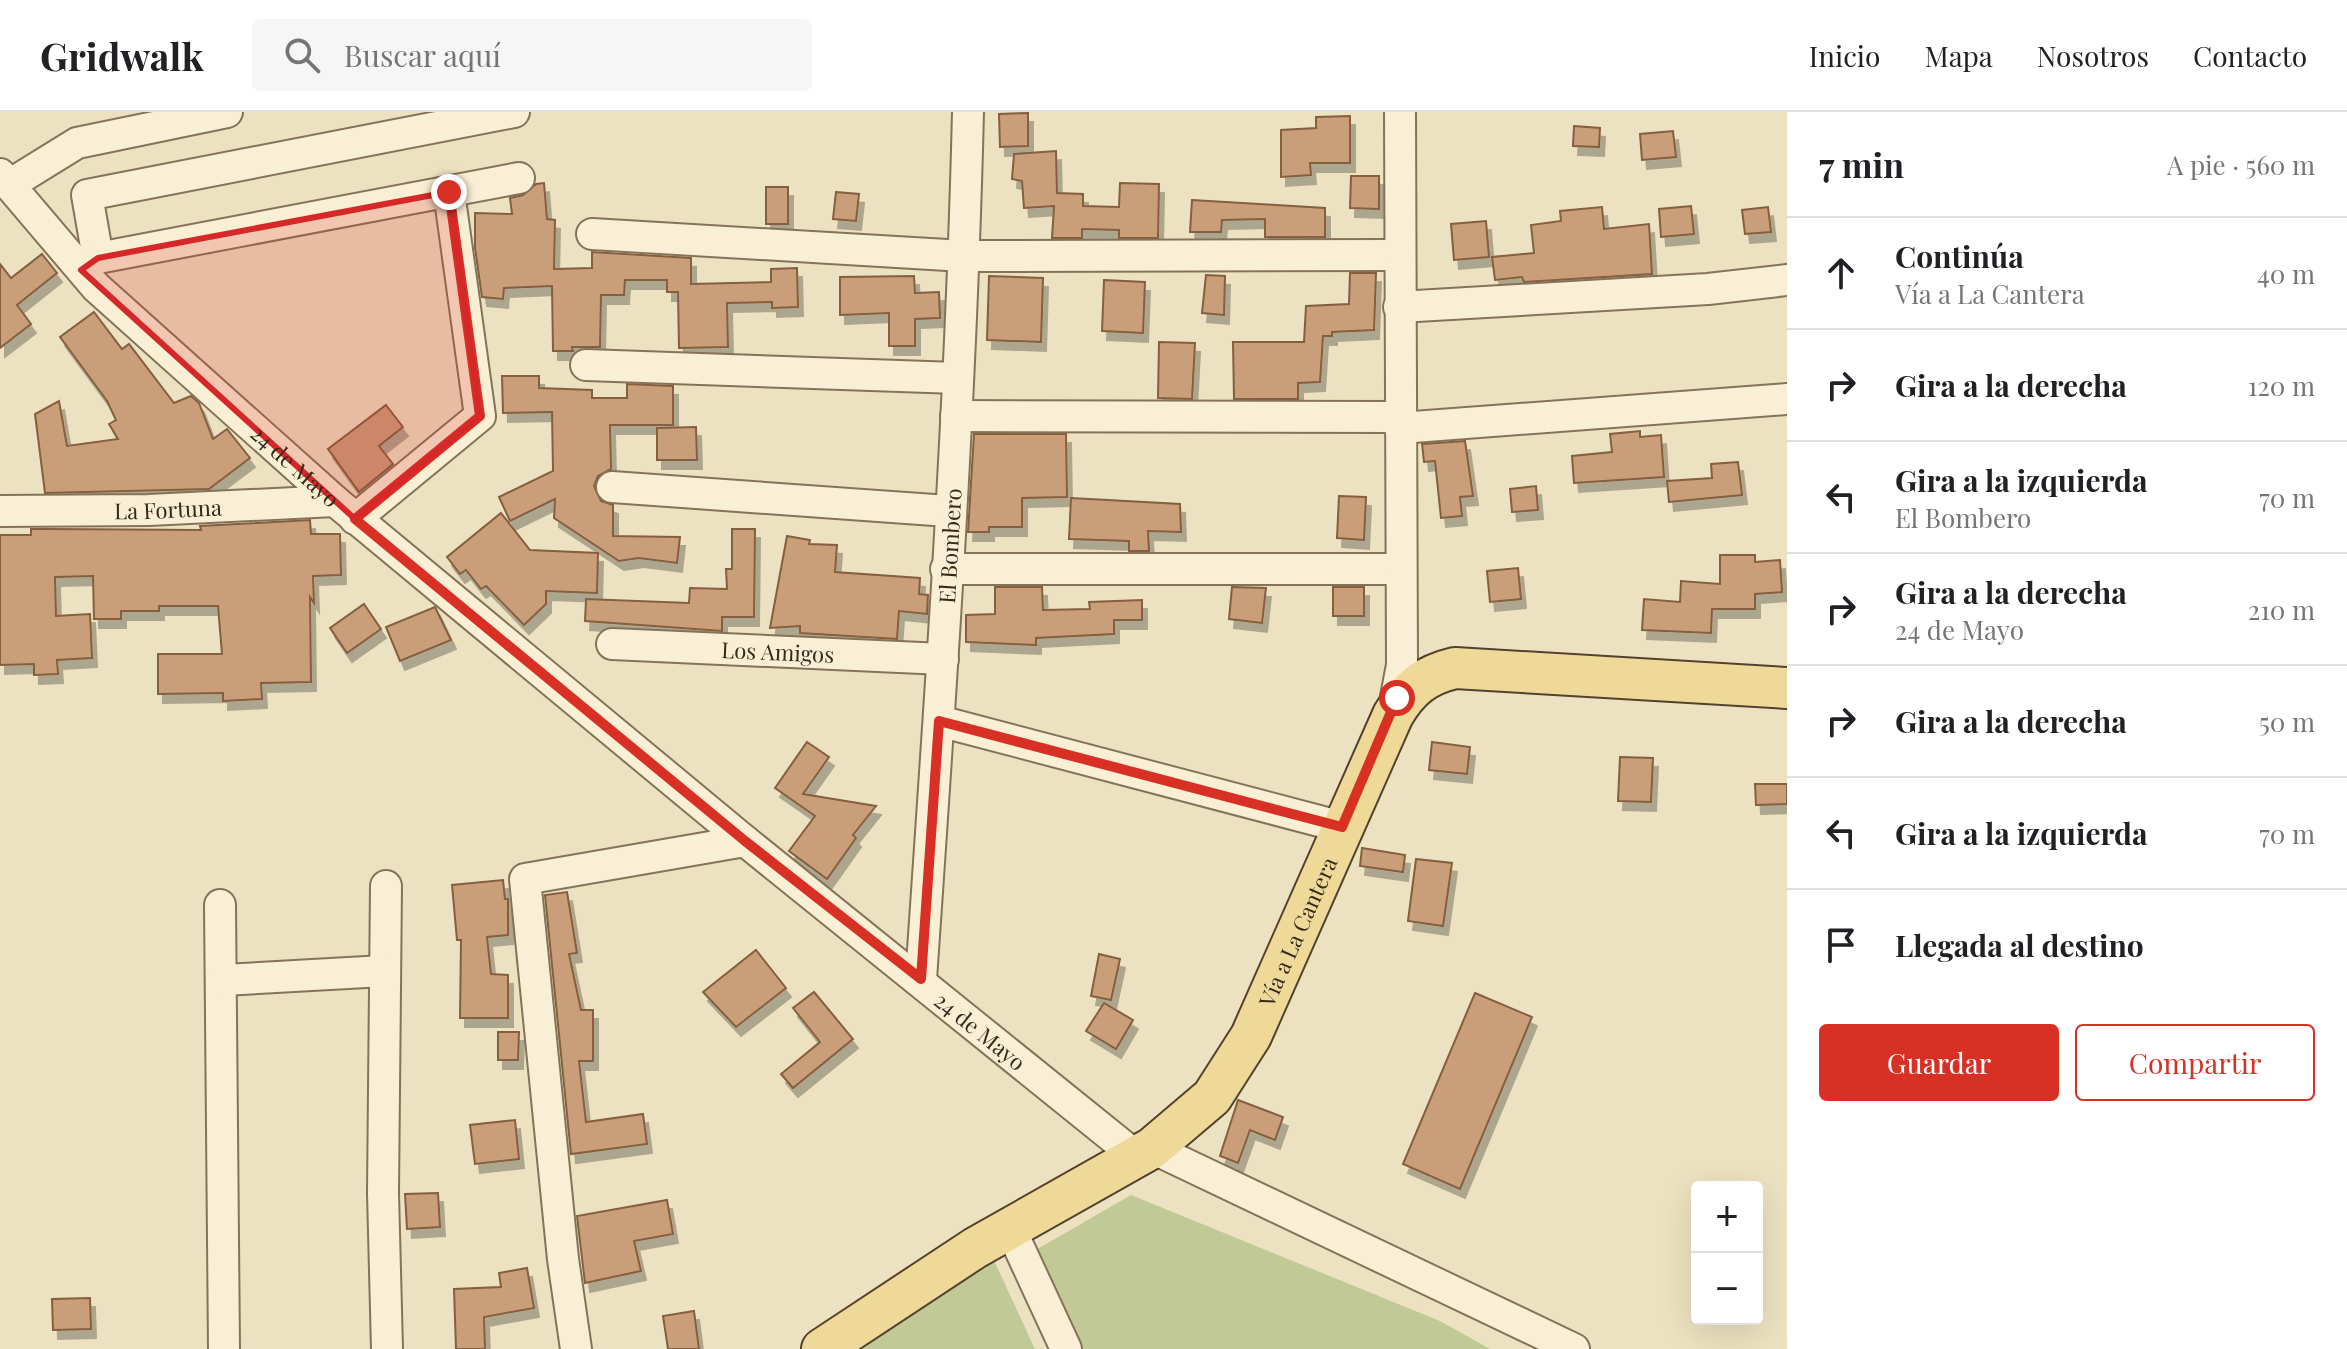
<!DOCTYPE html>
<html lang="es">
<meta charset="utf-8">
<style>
:root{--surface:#fff;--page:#f6f6f6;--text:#202124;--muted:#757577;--line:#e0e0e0;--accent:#d93025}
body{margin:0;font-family:"Playfair Display",serif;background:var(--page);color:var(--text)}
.controls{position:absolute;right:24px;bottom:24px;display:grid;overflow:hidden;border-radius:8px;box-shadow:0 8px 32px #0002}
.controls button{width:72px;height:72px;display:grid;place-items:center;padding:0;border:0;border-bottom:2px solid var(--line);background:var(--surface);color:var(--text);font:40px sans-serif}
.stop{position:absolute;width:24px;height:24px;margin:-18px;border:6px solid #d93025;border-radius:50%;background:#fff}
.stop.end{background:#d93025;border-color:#fff;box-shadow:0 2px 8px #0008}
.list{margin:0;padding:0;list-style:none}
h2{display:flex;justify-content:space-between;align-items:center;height:104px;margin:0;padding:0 32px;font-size:34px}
h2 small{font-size:26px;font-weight:400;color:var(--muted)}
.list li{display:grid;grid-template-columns:52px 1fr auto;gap:24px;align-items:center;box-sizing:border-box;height:112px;padding:0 32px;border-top:2px solid var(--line)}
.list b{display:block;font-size:30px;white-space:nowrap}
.list p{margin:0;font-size:26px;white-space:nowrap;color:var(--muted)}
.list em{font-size:26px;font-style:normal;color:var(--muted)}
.actions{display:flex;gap:16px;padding:24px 32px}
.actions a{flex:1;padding:18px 0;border:2px solid var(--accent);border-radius:8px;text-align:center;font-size:28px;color:var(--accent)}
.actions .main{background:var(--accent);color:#fff}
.icon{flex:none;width:44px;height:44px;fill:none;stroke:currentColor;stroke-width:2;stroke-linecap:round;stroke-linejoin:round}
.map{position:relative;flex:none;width:1787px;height:1237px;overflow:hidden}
header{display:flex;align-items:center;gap:48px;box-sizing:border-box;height:112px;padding:0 40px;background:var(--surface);border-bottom:2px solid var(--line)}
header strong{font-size:38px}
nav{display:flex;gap:44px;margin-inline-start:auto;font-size:28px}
.search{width:560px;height:72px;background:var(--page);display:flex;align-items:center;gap:20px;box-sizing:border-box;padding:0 28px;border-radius:8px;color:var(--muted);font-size:30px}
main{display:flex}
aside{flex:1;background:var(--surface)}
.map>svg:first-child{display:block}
</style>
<header>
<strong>Gridwalk</strong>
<div class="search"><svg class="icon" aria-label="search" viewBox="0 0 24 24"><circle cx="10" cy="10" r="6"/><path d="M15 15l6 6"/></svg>Buscar aquí</div>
<nav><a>Inicio</a><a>Mapa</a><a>Nosotros</a><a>Contacto</a></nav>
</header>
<main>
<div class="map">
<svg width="1787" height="1237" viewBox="0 0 1787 1237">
<defs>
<filter id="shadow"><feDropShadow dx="5" dy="9" stdDeviation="0" flood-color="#0004"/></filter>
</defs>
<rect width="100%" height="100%" fill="#ece2c1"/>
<!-- green -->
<g fill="#c1ca96">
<path d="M 1131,1083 L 1440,1209 L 1490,1237 L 1079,1237 L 1034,1139 Z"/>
<path d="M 991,1142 L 1035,1237 L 863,1237 L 859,1227 Z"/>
</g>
<!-- building -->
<g fill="#ca9e78" stroke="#845e40" stroke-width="2" filter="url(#shadow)">
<path d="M 1028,1 L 1028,34 L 1000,35 L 999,2 Z"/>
<path d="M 1350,4 L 1350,51 L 1310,51 L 1311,63 L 1281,65 L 1281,18 L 1316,16 L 1316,5 Z"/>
<path d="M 1574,14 L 1600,16 L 1599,35 L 1573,34 Z"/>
<path d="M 1673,19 L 1676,45 L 1642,48 L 1640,22 Z"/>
<path d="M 1056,39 L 1057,81 L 1083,82 L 1083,94 L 1119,95 L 1120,71 L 1159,72 L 1158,126 L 1119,126 L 1119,118 L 1082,117 L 1082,126 L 1052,126 L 1054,94 L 1024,96 L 1022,69 L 1012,67 L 1014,42 Z"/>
<path d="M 1351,64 L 1379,64 L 1379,97 L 1350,96 Z"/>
<path d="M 544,71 L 547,107 L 555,108 L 554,157 L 592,156 L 592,140 L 691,146 L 691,172 L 771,170 L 771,157 L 797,156 L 798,195 L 772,196 L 772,190 L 727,191 L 728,235 L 679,236 L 678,180 L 667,180 L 667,168 L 625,168 L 624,183 L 601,183 L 600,235 L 572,235 L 573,239 L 553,239 L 552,174 L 504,176 L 503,187 L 482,185 L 475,136 L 475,101 L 512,102 L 510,86 L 523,83 L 536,72 Z"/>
<rect x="766" y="75" width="22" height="37"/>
<path d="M 836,80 L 859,82 L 856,109 L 833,107 Z"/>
<path d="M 1192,88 L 1325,96 L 1325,125 L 1265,125 L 1265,107 L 1222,108 L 1221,120 L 1190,120 Z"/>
<path d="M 1691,94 L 1694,122 L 1661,125 L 1659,97 Z"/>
<path d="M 1602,95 L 1604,117 L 1649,112 L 1652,162 L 1524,170 L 1522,165 L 1495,168 L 1492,145 L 1534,141 L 1531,113 L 1561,109 L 1560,99 Z"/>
<path d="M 1768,95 L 1771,120 L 1745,122 L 1742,98 Z"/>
<path d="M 1486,109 L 1489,145 L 1454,148 L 1451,112 Z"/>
<path d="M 42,142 L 57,161 L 17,193 L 31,212 L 0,236 L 0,152 L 11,166 Z"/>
<path d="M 1350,161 L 1376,161 L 1374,218 L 1332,220 L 1332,224 L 1323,224 L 1320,270 L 1298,271 L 1298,287 L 1234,287 L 1233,230 L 1304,230 L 1306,194 L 1349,192 Z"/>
<path d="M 1206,163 L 1225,164 L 1224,203 L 1202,201 Z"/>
<path d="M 914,164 L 915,181 L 939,180 L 940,206 L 915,207 L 915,234 L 889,234 L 889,201 L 840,203 L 840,165 Z"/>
<path d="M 989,164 L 1043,166 L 1041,230 L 987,228 Z"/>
<path d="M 1104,168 L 1145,170 L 1143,221 L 1102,219 Z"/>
<path d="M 94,200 L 122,237 L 129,232 L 174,291 L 191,284 L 199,291 L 213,327 L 227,317 L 250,346 L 209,377 L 45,381 L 35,302 L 59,289 L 67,334 L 118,327 L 109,312 L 116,308 L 107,289 L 60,225 Z"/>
<path d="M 1159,230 L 1195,231 L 1192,287 L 1158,286 Z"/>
<path d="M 502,264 L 539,264 L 539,276 L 592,278 L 592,286 L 627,286 L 627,272 L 673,274 L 673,313 L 610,313 L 611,357 L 598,364 L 594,374 L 601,389 L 613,393 L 613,424 L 680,425 L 677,451 L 639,446 L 619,449 L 554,406 L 555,387 L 510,409 L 499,385 L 553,359 L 552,300 L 503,301 Z"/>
<path d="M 386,293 L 403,315 L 379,334 L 393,352 L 359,380 L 328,337 Z"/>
<path d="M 696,315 L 697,348 L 657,348 L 657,316 Z"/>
<path d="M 1640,319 L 1640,325 L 1661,323 L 1664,365 L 1574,371 L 1572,344 L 1612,340 L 1610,322 Z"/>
<path d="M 974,322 L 1066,322 L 1067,385 L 1022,386 L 1022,415 L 989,415 L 989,420 L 968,420 Z"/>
<path d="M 1465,329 L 1473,384 L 1460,385 L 1462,404 L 1441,406 L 1435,349 L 1424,350 L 1422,332 Z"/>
<path d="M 1738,350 L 1742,383 L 1669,390 L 1667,369 L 1712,366 L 1711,352 Z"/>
<path d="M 1536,374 L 1538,398 L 1512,400 L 1510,377 Z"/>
<path d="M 1339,384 L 1366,385 L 1364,428 L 1337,426 Z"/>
<path d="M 1071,386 L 1180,392 L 1181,420 L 1148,419 L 1149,439 L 1129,439 L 1129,429 L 1069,427 Z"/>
<path d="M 501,401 L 530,438 L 598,441 L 597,481 L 546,479 L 546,492 L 524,513 L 486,474 L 481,477 L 466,458 L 460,462 L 447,445 Z"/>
<path d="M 310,408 L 311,422 L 340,422 L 341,463 L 313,464 L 314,491 L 310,485 L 311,570 L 261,571 L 262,587 L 223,589 L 223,581 L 158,582 L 158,542 L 222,542 L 218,494 L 159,494 L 159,499 L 121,499 L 121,507 L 94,507 L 93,464 L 55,465 L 56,504 L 90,502 L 92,546 L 57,548 L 58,562 L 34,563 L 34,552 L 0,553 L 0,423 L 31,423 L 31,417 L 50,417 L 201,418 L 200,414 Z"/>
<path d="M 732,417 L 755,417 L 754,505 L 722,505 L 722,519 L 585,509 L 586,487 L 689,491 L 690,476 L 727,477 L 726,457 L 732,457 Z"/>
<path d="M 787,424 L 810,428 L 809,432 L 837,433 L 835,460 L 920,466 L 919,482 L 928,483 L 927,502 L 899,499 L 897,527 L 800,521 L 800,514 L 770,516 Z"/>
<path d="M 1720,443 L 1755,443 L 1755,450 L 1780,448 L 1782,480 L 1755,482 L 1755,497 L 1712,497 L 1711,521 L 1642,518 L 1644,487 L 1680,490 L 1681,469 L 1720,472 Z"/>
<path d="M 1518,456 L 1521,487 L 1490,490 L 1487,459 Z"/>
<path d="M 995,475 L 1042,475 L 1043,498 L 1090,497 L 1089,490 L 1142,488 L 1142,508 L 1114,508 L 1114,522 L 1036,526 L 1036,533 L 966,530 L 966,503 L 995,502 Z"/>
<path d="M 1232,475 L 1266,476 L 1262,511 L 1229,507 Z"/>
<rect x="1333" y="475" width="31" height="29"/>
<path d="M 364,492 L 381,517 L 347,541 L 330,516 Z"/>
<path d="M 435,495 L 451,528 L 400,549 L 386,515 Z"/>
<path d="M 807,630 L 829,645 L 803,682 L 876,694 L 853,723 L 856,726 L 827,767 L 789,739 L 815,704 L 775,676 Z"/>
<path d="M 1432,630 L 1470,635 L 1467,662 L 1429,658 Z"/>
<path d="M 1620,645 L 1653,646 L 1651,690 L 1618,689 Z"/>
<path d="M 1755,672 L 1787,672 L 1787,692 L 1756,693 Z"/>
<path d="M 1362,736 L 1405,743 L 1403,760 L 1360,754 Z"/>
<path d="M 1416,747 L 1452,751 L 1443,814 L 1408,809 Z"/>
<path d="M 503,768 L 505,787 L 508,787 L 508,823 L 487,825 L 491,862 L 508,863 L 508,906 L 460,906 L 461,828 L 457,828 L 452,773 Z"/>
<path d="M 567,780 L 577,841 L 569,842 L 581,898 L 593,898 L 593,949 L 579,949 L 586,1010 L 643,1002 L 647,1032 L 571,1042 L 545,783 Z"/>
<path d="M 756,838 L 786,876 L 736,915 L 703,880 Z"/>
<path d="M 1099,842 L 1120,847 L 1111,888 L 1091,884 Z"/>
<path d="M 814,880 L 853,927 L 793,976 L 781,962 L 820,930 L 793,896 Z"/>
<path d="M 1475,881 L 1532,905 L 1460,1077 L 1403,1052 Z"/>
<path d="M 1104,891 L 1133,908 L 1116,937 L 1086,919 Z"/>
<path d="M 498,920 L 519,920 L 518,948 L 498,948 Z"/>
<path d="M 1238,988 L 1283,1005 L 1275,1028 L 1250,1018 L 1238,1051 L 1220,1044 Z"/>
<path d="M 515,1008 L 519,1047 L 475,1052 L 470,1013 Z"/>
<path d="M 438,1081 L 440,1115 L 407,1117 L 405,1082 Z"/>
<path d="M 667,1088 L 673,1122 L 634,1129 L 641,1159 L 585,1171 L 577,1104 Z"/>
<path d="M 527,1156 L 534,1196 L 484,1205 L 485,1237 L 456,1237 L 454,1177 L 501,1175 L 499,1161 Z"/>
<path d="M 90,1186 L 91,1217 L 53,1218 L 52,1187 Z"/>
<path d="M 694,1199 L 699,1237 L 668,1237 L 663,1204 Z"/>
</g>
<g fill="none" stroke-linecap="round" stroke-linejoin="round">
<!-- minor casing -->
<g stroke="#857359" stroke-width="34">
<g id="minor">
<path id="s1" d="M 0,62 L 96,175 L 335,389 L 745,729 L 1137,1045 L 1152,1036 L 1574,1237"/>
<path d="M 9,73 L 77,31 L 227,0"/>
<path d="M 592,122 L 964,144 L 1399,143"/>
<path d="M 98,146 L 87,83 L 514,0"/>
<path d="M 82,157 L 98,146 L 519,66"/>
<path d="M 1399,195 L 1708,177 L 1787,168"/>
<path d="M 586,253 L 957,266"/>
<path d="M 956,304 L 1400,305 L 1400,316 L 1787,287"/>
<path d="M 612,375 L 948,399"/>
<path id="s2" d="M 0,399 L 149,398 L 335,389"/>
<path d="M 355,407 L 480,304 L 449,80"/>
<path d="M 946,457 L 1401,457"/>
<path id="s3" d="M 612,532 L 943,547"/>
<path d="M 1393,601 L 1402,553 L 1400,0"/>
<path d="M 939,609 L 1342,715"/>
<path d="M 386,774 L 383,1081 L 387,1237"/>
<path d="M 220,793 L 224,1237"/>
<path id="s4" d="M 921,867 C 941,578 961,289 968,0"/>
<path d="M 223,868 L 384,859"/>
<path d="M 1010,1116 L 1066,1237"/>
<path d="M 576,1237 L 563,1147 L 525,767 L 745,729"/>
</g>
</g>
<!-- major casing -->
<g stroke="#53412e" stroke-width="44">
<g id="major">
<path id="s5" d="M 822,1237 L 975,1136 L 1152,1036 L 1212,985 L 1251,924 L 1393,603 C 1409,576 1425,563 1455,556 L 1787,576"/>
</g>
</g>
<!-- minor -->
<use href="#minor" stroke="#f8efd4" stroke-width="30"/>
<!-- major -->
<use href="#major" stroke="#efd999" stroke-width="40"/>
</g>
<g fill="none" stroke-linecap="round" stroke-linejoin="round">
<!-- route -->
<path stroke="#d93025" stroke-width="10" d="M 449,80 L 480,304 L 355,407 L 745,729 L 921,867 L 939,609 L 1342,715 L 1397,586"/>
</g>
<!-- marked area -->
<path fill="#d62828" fill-opacity="0.2" stroke="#d62828" stroke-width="6" stroke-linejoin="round" d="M 449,80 L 480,304 L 355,407 L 81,158 L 98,146 Z"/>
<g text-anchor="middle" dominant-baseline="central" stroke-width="7" stroke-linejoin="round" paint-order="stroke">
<!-- street labels -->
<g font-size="22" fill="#352a1d" stroke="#f4ecd0">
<text stroke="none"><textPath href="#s1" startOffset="416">24 de Mayo</textPath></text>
<text stroke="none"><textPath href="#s2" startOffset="168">La Fortuna</textPath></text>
<text stroke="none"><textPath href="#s4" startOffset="434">El Bombero</textPath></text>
<text stroke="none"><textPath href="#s3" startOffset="166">Los Amigos</textPath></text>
<text stroke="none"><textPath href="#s5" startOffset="652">Vía a La Cantera</textPath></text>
<text stroke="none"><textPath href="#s1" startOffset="1304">24 de Mayo</textPath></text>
</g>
</g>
</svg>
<div class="controls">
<button>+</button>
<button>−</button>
</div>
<div class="stop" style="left:1397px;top:586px"></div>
<div class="stop end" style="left:449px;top:80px"></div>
</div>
<aside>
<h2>7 min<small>A pie · 560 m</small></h2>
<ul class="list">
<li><svg class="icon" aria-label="ahead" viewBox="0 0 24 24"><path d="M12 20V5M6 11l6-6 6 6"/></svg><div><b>Continúa</b><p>Vía a La Cantera</p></div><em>40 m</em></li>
<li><svg class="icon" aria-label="right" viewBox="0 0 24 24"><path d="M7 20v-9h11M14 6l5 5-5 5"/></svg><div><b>Gira a la derecha</b></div><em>120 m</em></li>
<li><svg class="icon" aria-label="left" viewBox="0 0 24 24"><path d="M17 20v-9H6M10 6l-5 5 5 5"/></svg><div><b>Gira a la izquierda</b><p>El Bombero</p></div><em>70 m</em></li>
<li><svg class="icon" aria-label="right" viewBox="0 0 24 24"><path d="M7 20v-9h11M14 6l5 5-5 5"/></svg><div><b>Gira a la derecha</b><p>24 de Mayo</p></div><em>210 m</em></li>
<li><svg class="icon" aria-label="right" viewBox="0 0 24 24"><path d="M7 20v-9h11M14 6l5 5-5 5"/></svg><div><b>Gira a la derecha</b></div><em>50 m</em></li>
<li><svg class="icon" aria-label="left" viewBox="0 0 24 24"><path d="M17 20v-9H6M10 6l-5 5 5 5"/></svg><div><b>Gira a la izquierda</b></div><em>70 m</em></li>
<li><svg class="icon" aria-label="arrive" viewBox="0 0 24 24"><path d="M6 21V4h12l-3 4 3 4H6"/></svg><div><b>Llegada al destino</b></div></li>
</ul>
<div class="actions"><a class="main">Guardar</a><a>Compartir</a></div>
</aside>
</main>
